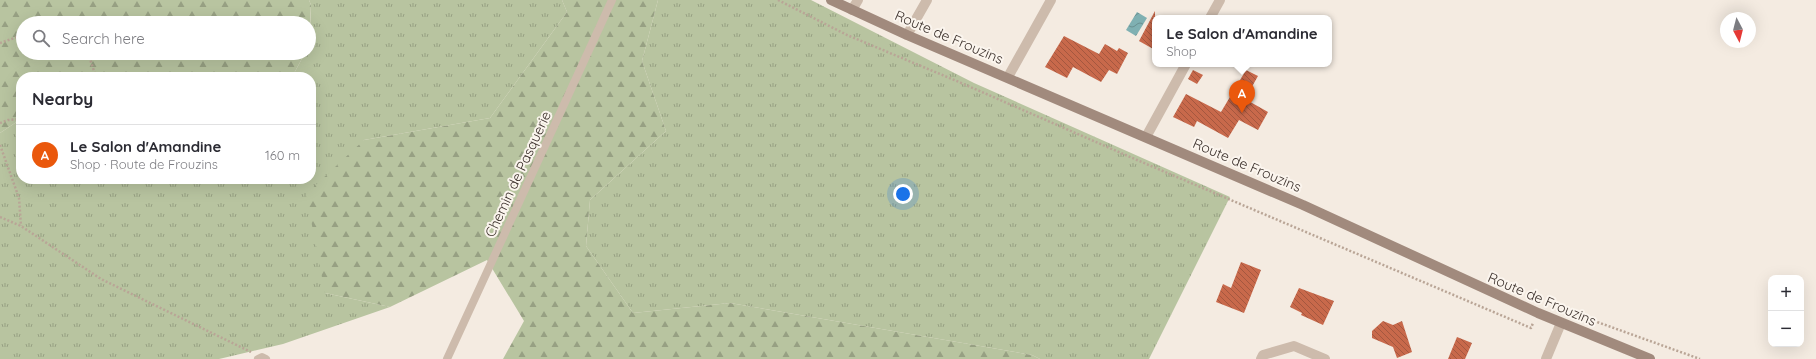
<!DOCTYPE html>
<meta charset="utf-8">
<style>
:root{--surface:#fff;--page:#f2f2f3;--text:#2b2b33;--muted:#7c7c81;--line:#e1e1e2;--accent:#ea580c}
body{margin:0;font-family:Quicksand,sans-serif;background:var(--page);color:var(--text)}
.controls{position:absolute;right:12px;bottom:12px;display:grid;overflow:hidden;border-radius:8px;box-shadow:0 4px 16px #0002}
.controls button{width:36px;height:36px;display:grid;place-items:center;padding:0;border:0;border-bottom:1px solid var(--line);background:var(--surface);color:var(--text);font:20px sans-serif}
.compass{position:absolute;left:1720px;top:12px;width:36px;height:36px;border-radius:50%;background:var(--surface);box-shadow:0 4px 16px #0002;rotate:173deg}
.you{position:absolute;left:903px;top:194px;width:14px;height:14px;margin:-10px;border:3px solid #fff;border-radius:50%;background:#1a73e8;box-shadow:0 0 0 6px #1a73e833}
.badge{display:grid;place-items:center;width:26px;height:26px;border-radius:50%;background:var(--accent);color:#fff;font-size:13px;font-weight:700}
.pin{position:absolute;translate:-50% -33px;filter:drop-shadow(0 1px 2px #0008)}
.pin::after{content:'';position:absolute;top:21px;width:14px;height:12px;background:inherit;clip-path:polygon(0 0,100% 0,50% 100%)}
.popup{position:absolute;left:1152px;top:15px;width:180px;height:52px;box-sizing:border-box;display:grid;place-content:center;border-radius:8px;background:var(--surface);filter:drop-shadow(0 1px 3px #0005);font-size:13px;white-space:nowrap;color:var(--muted)}
.popup b{font-size:15px;color:var(--text)}
.popup::after{content:'';position:absolute;left:50%;top:100%;margin-left:-8px;border:8px solid transparent;border-top-color:var(--surface)}
.list{margin:0;padding:0;list-style:none}
h2{display:flex;justify-content:space-between;align-items:center;height:52px;margin:0;padding:0 16px;font-size:17px}
h2 small{font-size:13px;font-weight:400;color:var(--muted)}
.list li{display:grid;grid-template-columns:26px 1fr auto;gap:12px;align-items:center;box-sizing:border-box;height:60px;padding:0 16px;border-top:1px solid var(--line)}
.list b{display:block;font-size:15px;white-space:nowrap}
.list p{margin:0;font-size:13px;white-space:nowrap;color:var(--muted)}
.list em{font-size:13px;font-style:normal;color:var(--muted)}
.icon{flex:none;width:22px;height:22px;fill:none;stroke:currentColor;stroke-width:2;stroke-linecap:round;stroke-linejoin:round}
.map{position:relative;flex:none;width:1816px;height:359px;overflow:hidden}
.search{position:absolute;background:var(--surface);box-shadow:0 4px 16px #0002;left:16px;top:16px;width:300px;height:44px;display:flex;align-items:center;gap:10px;box-sizing:border-box;padding:0 14px;border-radius:22px;color:var(--muted);font-size:15px}
.panel{position:absolute;background:var(--surface);box-shadow:0 4px 16px #0002;left:16px;top:72px;width:300px;height:112px;border-radius:16px}
.map>svg:first-child{display:block}
</style>
<div class="map">
<svg width="1816" height="359" viewBox="0 0 1816 359">
<defs>
<pattern id="grass-tufts" width="24" height="20" patternUnits="userSpaceOnUse"><rect width="24" height="20" fill="#b8c4a0"/><path d="M3 7l-1-3M5 7V3M7 7l1-3M15 17l-1-3M17 17v-4M19 17l1-3" fill="none" stroke="#97a083"/></pattern>
<pattern id="forest-firs" width="22" height="20" patternUnits="userSpaceOnUse"><rect width="22" height="20" fill="#b8c4a0"/><path d="M5 1l3.5 6h-7zM16 11l3.5 6h-7z" fill="#97a083"/></pattern>
<pattern id="water-waves" width="16" height="10" patternUnits="userSpaceOnUse"><rect width="16" height="10" fill="#7fb0b2"/><path d="M0 5q4-4 8 0t8 0" fill="none" stroke="#699091"/></pattern>
<pattern id="building-back-hatch" width="6" height="6" patternUnits="userSpaceOnUse"><rect width="6" height="6" fill="#c8694b"/><path d="M-1 5l2 2M0 0l6 6M5-1l2 2" fill="none" stroke="#a4573f"/></pattern>
</defs>
<rect width="100%" height="100%" fill="#f4ebe1"/>
<!-- grass -->
<g fill="url(#grass-tufts)">
<path d="M 309,0 L 562,0 L 567,12 L 490,118 L 364,140 L 325,293 L 390,307 L 283,344 L 219,359 L 0,359 L 0,133 L 18,121 L 21,122 L 21,179 L 311,179 L 311,77 L 292,77 L 305,53 L 309,53 L 311,5 Z"/>
<path d="M 658,0 L 811,0 L 974,83 L 1230,197 L 1149,359 L 1040,359 L 1032,355 L 730,303 L 633,313 L 586,246 L 590,200 L 666,131 L 642,61 Z"/>
</g>
<!-- forest -->
<g fill="url(#forest-firs)">
<path d="M 0,0 L 309,0 L 311,5 L 309,37 L 309,23 L 23,23 L 23,53 L 305,53 L 292,77 L 21,77 L 21,122 L 18,121 L 0,133 Z"/>
<path d="M 562,0 L 658,0 L 642,61 L 666,131 L 590,200 L 586,246 L 633,313 L 730,303 L 1032,355 L 1040,359 L 503,359 L 524,321 L 487,260 L 390,307 L 325,293 L 306,194 L 364,140 L 490,118 L 567,12 Z"/>
</g>
<!-- water -->
<path fill="url(#water-waves)" d="M 1137,12 L 1147,18 L 1136,36 L 1126,30 Z"/>
<!-- building -->
<g fill="url(#building-back-hatch)">
<path d="M 1155,11 L 1155,50 L 1139,41 Z"/>
<path d="M 1064,36 L 1099,54 L 1105,44 L 1117,51 L 1119,48 L 1128,53 L 1117,74 L 1109,70 L 1101,82 L 1073,67 L 1067,78 L 1045,67 Z"/>
<path d="M 1193,70 L 1203,75 L 1197,84 L 1188,79 Z"/>
<path d="M 1246,70 L 1258,76 L 1245,99 L 1268,112 L 1258,130 L 1239,120 L 1228,138 L 1197,121 L 1194,127 L 1173,117 L 1186,94 L 1221,112 Z"/>
<path d="M 1241,262 L 1261,270 L 1244,313 L 1216,302 L 1223,284 L 1231,288 Z"/>
<path d="M 1299,288 L 1334,301 L 1323,325 L 1301,315 L 1302,313 L 1290,307 Z"/>
<path d="M 1383,321 L 1393,325 L 1402,321 L 1412,352 L 1397,358 L 1393,347 L 1372,338 L 1372,331 Z"/>
<path d="M 1457,337 L 1472,343 L 1465,359 L 1448,359 Z"/>
</g>
<g fill="none" stroke-linecap="round" stroke-linejoin="round">
<!-- path -->
<g stroke="#b9a596" stroke-width="2.5" stroke-dasharray="2 2" stroke-linecap="butt">
<path d="M 778,0 L 847,35 L 959,82 L 1137,160 L 1531,328 L 1533,323"/>
<path d="M 0,43 L 23,35"/>
<path d="M 88,53 L 96,77"/>
<path d="M 0,123 L 8,120 L 21,119"/>
<path d="M 0,145 L 19,198 L 21,226"/>
<path d="M 0,217 L 21,226 L 101,279 L 251,352"/>
<path d="M 1586,318 L 1700,359"/>
</g>
<!-- lane -->
<g stroke="#cdbbac" stroke-width="8">
<path d="M 258,359 L 262,357 L 266,359"/>
<path d="M 447,359 L 612,0"/>
</g>
<!-- street -->
<g stroke="#cdbbac" stroke-width="10">
<path d="M 852,10 L 858,0"/>
<path d="M 1210,18 L 1220,0"/>
<path d="M 907,35 L 927,0"/>
<path d="M 1008,77 L 1051,0"/>
<path d="M 1146,137 L 1186,64"/>
<path d="M 1261,359 L 1263,355 L 1294,346 L 1325,359"/>
<path d="M 1546,359 L 1561,323"/>
</g>
<!-- secondary -->
<path stroke="#a18a7d" stroke-width="10" d="M 831,0 L 907,35 L 1303,205 L 1538,313 L 1650,359"/>
</g>
<g text-anchor="middle" dominant-baseline="central" stroke-width="4" stroke-linejoin="round" paint-order="stroke">
<!-- street labels -->
<g font-size="14" fill="#3b302b" stroke="#fbf5ee">
<text transform="translate(949 37) rotate(23)">Route de Frouzins</text>
<text transform="translate(1247 165) rotate(23)">Route de Frouzins</text>
<text transform="translate(518 174) rotate(-65)">Chemin de Pasquerie</text>
<text transform="translate(1542 299) rotate(23)">Route de Frouzins</text>
</g>
</g>
</svg>
<div class="controls">
<button>+</button>
<button>−</button>
</div>
<svg class="compass" viewBox="-18 -18 36 36"><path d="M0-13l5 13h-10z" fill="#e53935"/><path d="M0 13l5-13h-10z" fill="#7c7c81"/></svg>
<div class="you"></div>
<div class="pin badge" style="left:1242px;top:113px">A</div>
<div class="popup"><b>Le Salon d'Amandine</b>Shop</div>
<div class="search"><svg class="icon" aria-label="search" viewBox="0 0 24 24"><circle cx="10" cy="10" r="6"/><path d="M15 15l6 6"/></svg>Search here</div>
<section class="panel">
<h2>Nearby<small></small></h2>
<ul class="list">
<li><span class="badge">A</span><div><b>Le Salon d'Amandine</b><p>Shop · Route de Frouzins</p></div><em>160 m</em></li>
</ul>
</section>
</div>
